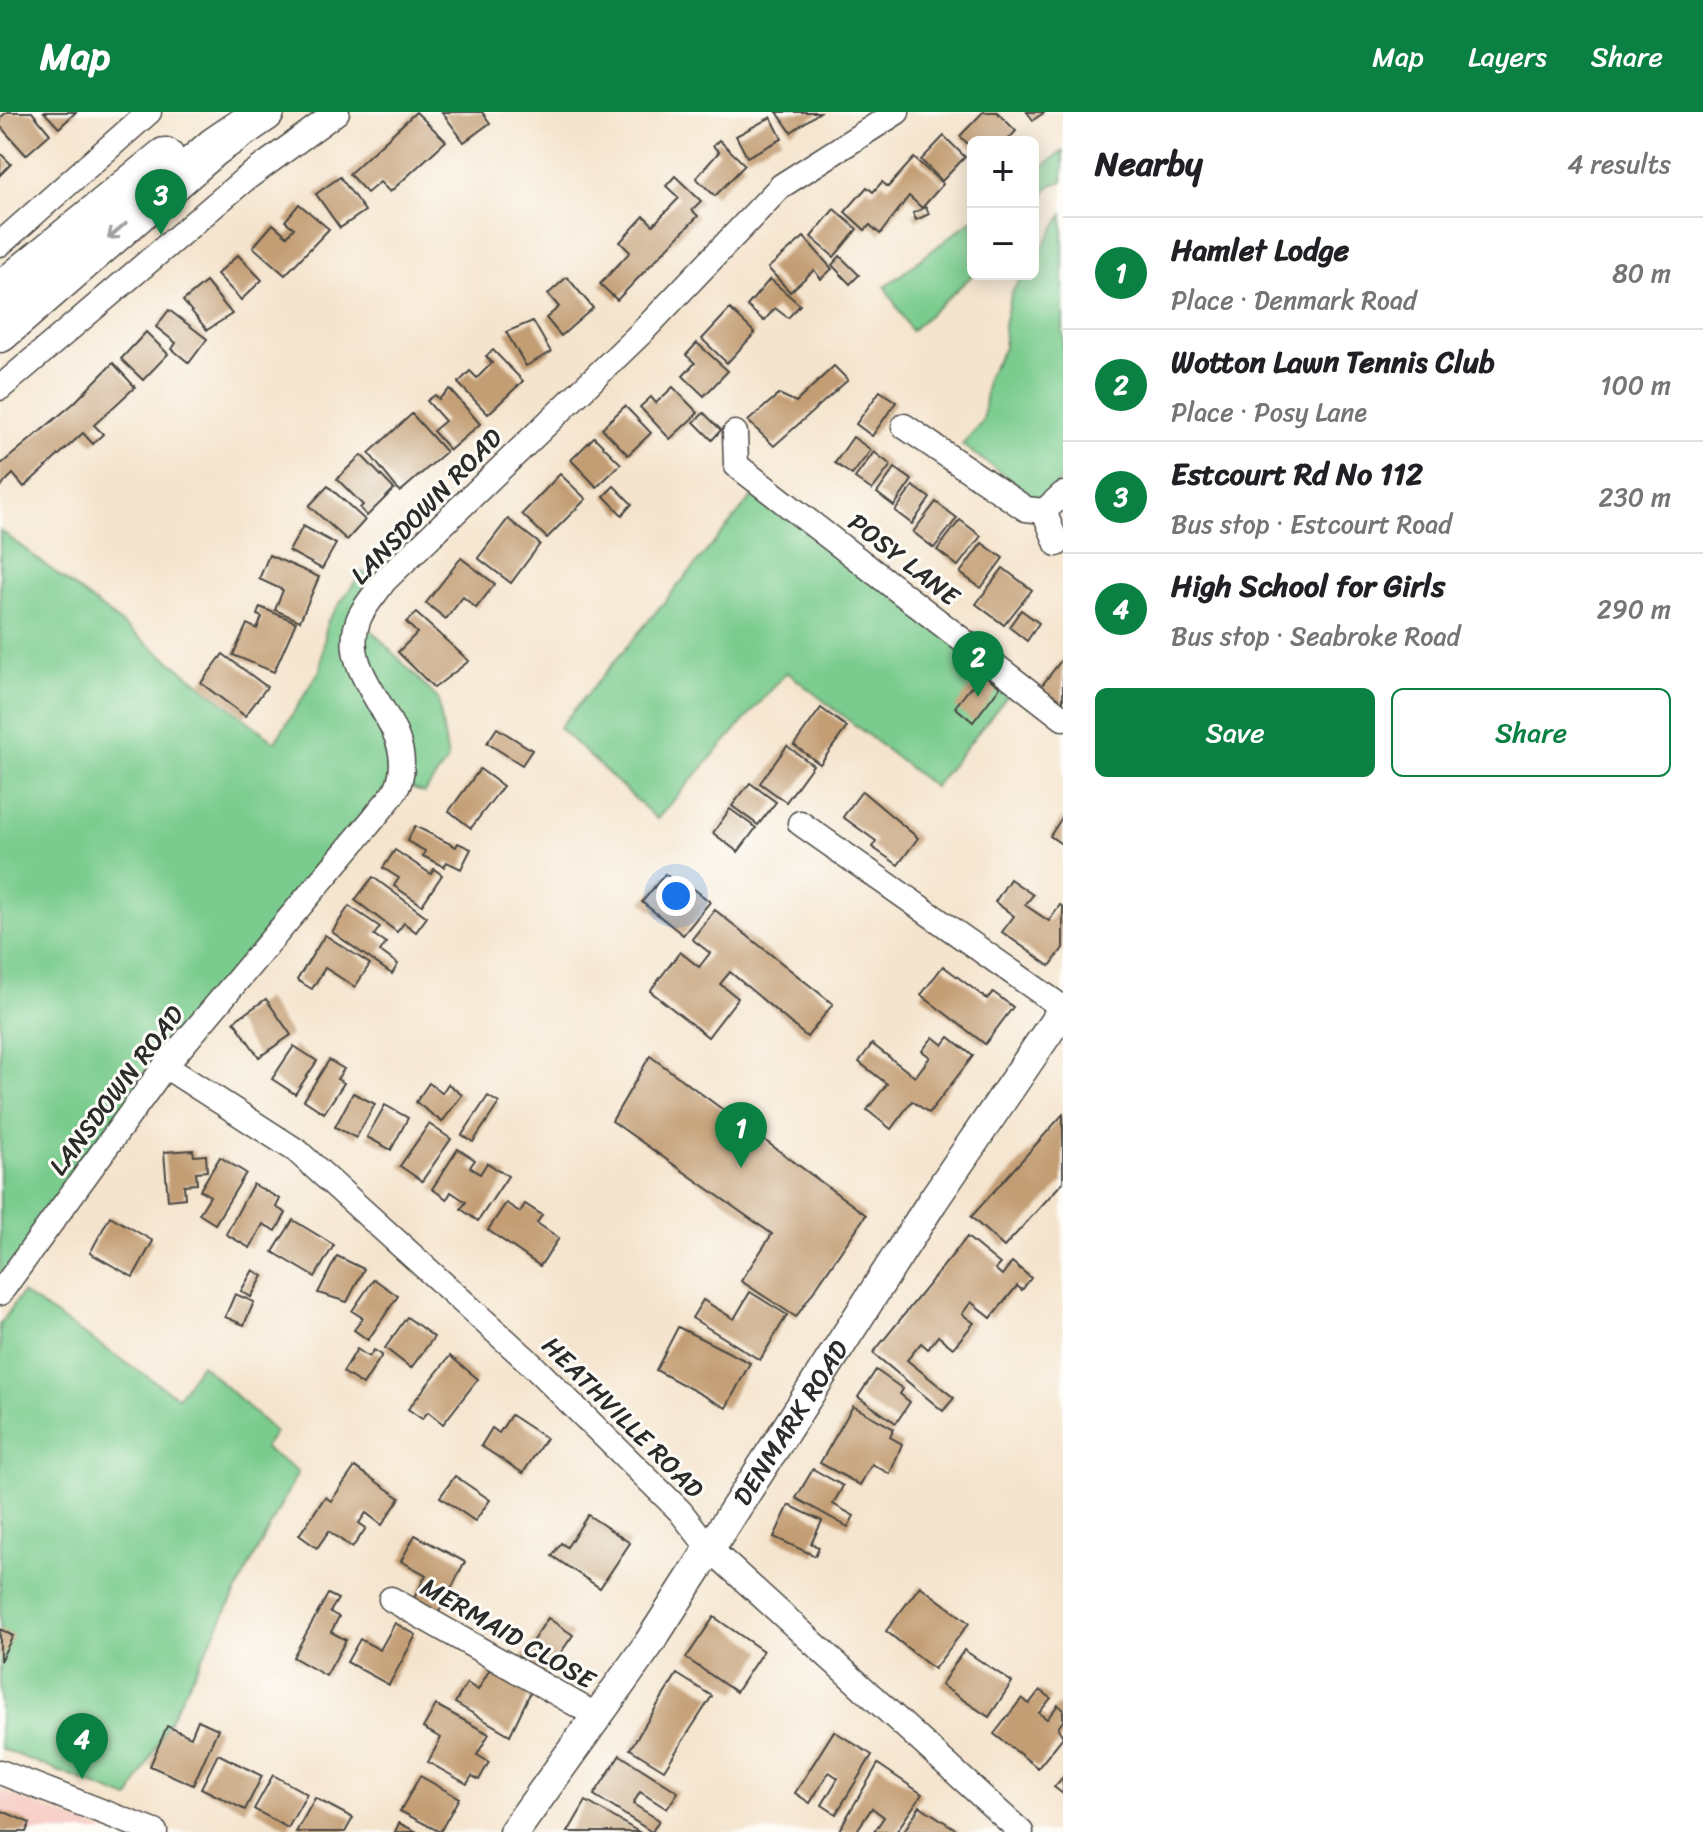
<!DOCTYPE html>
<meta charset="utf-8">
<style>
:root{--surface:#fff;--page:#f6f6f6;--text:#202124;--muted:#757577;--line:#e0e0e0;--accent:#0b8043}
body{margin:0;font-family:Sriracha,sans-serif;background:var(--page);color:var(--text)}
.controls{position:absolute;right:24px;top:24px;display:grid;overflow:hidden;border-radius:12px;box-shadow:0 4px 20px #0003}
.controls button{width:72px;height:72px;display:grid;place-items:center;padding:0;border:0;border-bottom:2px solid var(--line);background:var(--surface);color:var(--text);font:40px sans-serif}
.you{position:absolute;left:676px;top:784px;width:28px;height:28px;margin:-20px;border:6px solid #fff;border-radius:50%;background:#1a73e8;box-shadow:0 0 0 12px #1a73e833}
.badge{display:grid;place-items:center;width:52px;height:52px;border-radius:50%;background:var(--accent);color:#fff;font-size:26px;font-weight:700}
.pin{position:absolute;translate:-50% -66px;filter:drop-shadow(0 2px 4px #0008)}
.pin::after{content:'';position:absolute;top:42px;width:28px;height:24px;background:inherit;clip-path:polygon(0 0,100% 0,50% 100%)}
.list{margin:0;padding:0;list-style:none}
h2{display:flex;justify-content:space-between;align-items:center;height:104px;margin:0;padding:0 32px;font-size:34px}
h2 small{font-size:26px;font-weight:400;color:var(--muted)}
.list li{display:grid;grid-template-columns:52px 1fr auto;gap:24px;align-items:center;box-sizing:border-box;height:112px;padding:0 32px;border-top:2px solid var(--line)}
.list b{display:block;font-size:30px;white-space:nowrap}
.list p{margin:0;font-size:26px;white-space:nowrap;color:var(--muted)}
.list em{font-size:26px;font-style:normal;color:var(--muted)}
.actions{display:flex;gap:16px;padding:24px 32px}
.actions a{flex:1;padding:18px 0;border:2px solid var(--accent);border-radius:12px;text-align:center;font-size:28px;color:var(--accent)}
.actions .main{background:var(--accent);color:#fff}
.map{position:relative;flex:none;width:1063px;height:1720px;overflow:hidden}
header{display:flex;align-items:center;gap:48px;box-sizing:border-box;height:112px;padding:0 40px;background:var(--accent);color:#fff}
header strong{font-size:38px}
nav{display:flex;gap:44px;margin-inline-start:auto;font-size:28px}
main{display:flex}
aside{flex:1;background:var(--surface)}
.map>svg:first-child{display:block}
</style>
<header>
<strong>Map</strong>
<nav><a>Map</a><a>Layers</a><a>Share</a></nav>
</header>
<main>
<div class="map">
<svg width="1063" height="1720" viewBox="0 0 1063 1720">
<rect width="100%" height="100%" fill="#fdfcf7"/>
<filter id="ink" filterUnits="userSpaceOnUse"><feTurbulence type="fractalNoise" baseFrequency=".0125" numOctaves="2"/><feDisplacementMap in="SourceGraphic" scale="16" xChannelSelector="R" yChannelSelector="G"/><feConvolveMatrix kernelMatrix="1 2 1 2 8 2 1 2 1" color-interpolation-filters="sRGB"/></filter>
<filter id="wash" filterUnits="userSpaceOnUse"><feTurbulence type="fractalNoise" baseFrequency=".006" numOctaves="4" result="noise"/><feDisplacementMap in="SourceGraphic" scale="32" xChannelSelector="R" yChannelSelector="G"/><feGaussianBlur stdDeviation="1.8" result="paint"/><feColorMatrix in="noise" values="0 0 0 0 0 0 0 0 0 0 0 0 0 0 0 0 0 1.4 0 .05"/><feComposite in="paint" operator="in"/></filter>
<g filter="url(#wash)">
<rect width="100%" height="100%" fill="#f5e4cd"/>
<!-- built -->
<path fill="#f7d0c9" d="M 0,1679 L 106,1720 L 0,1720 Z"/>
<!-- green -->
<g fill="#7acc8e" stroke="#527c5c" stroke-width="2">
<path d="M 1063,39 L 1063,69 L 1051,73 L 1033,96 L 1033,62 Z"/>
<path d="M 1063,102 L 1063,365 L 1051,381 L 1035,385 L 962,333 L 983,309 L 987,266 L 1004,236 L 1004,212 L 1012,179 L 1025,162 L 1033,162 L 1033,151 Z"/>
<path d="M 973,107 L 974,162 L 911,219 L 885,175 Z"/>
<path d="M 762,373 L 1018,571 L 934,675 L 787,560 L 657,707 L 559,616 Z"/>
<path d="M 0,418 L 275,630 L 320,558 L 327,510 L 362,460 L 384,469 L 359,506 L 438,587 L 448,648 L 424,681 L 398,671 L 0,1169 Z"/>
<path d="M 22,1181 L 178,1285 L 201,1252 L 275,1320 L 264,1336 L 298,1360 L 129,1687 L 0,1636 L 0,1213 Z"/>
</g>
<g id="blocks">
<!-- building -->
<g fill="#c39d73">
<path d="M 7,0 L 32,0 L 50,22 L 26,43 L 0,14 L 0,6 Z"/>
<path d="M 44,0 L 76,0 L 59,16 Z"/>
<path d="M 416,0 L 446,29 L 390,80 L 380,70 L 367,81 L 349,62 Z"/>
<path d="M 442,0 L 482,0 L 490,11 L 464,30 Z"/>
<path d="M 777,0 L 820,0 L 791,20 Z"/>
<path d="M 983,0 L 997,0 L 1016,19 L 1006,30 L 973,30 L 973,37 L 960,24 Z"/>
<path d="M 1027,0 L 1045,0 L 1033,8 Z"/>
<path d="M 771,5 L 782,27 L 747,45 L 736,24 Z"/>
<path d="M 944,24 L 965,45 L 942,69 L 921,48 Z"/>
<path d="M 719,28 L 745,53 L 715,84 L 696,66 L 719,40 L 713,34 Z"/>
<path d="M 0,41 L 11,52 L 0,63 Z"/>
<path d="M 914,46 L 943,72 L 922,96 L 909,84 L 880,122 L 870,113 L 865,118 L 845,100 L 867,75 L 873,80 L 882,70 L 888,75 Z"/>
<path d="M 675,64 L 701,89 L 692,98 L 698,104 L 617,188 L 600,172 L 630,140 L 620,130 L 644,104 L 653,113 L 679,86 L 666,74 Z"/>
<path d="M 340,65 L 365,99 L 340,116 L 316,82 Z"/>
<path d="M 299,92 L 329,117 L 285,163 L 253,135 L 273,112 L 287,124 L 294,116 L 285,109 Z"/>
<path d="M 926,95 L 929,102 L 916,108 L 913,101 Z"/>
<path d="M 834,97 L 857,117 L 834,145 L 811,125 Z"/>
<path d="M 804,125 L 832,157 L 821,167 L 814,158 L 790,180 L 768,156 Z"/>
<path d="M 238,143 L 262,168 L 241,188 L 217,162 Z"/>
<path d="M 840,144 L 859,163 L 850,172 L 832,153 Z"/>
<path d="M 567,165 L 593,196 L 561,224 L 546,206 L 559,195 L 548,182 Z"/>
<path d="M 770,167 L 800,193 L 788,206 L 775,196 L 764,209 L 747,194 Z"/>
<path d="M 206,170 L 232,202 L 207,218 L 183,189 Z"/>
<path d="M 730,197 L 755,221 L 727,251 L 702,227 Z"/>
<path d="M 169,198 L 207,227 L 189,251 L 172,237 L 176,231 L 156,215 Z"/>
<path d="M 533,209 L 551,240 L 526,254 L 506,220 Z"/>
<path d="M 146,220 L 168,242 L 143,268 L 121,247 Z"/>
<path d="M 697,231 L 728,259 L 704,284 L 683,264 L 695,251 L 686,243 Z"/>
<path d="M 493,238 L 523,269 L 488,302 L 458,271 L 470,259 L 477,266 L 492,251 L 486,244 Z"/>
<path d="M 113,251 L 135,275 L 94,313 L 103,322 L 93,332 L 83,321 L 24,375 L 13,362 L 0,375 L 0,353 L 74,291 Z"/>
<path d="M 834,254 L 848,268 L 774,334 L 748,309 L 779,282 L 796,290 Z"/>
<path d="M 673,275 L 698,301 L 670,327 L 640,295 L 651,285 L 656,291 Z"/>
<path d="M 450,277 L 480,312 L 450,338 L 433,319 L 445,309 L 427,289 L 435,283 L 439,287 Z"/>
<path d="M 880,279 L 896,290 L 872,324 L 856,312 Z"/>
<path d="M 625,294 L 651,321 L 628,343 L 602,316 Z"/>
<path d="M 704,301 L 721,318 L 712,328 L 694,310 Z"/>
<path d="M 412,302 L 446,340 L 400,380 L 369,341 Z"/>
<path d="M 594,325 L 621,352 L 597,375 L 571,348 Z"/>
<path d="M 853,325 L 871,338 L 852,363 L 835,351 Z"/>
<path d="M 874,340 L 891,353 L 872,378 L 855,366 Z"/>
<path d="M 361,343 L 394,377 L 367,404 L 360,396 L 363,393 L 337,367 Z"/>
<path d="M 895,356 L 912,368 L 894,394 L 877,381 Z"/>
<path d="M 560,362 L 586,387 L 547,426 L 522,402 Z"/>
<path d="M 328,374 L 365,408 L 347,428 L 309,394 Z"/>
<path d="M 614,374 L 632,392 L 622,403 L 604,384 Z"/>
<path d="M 913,374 L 930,386 L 912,412 L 895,399 Z"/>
<path d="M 936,390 L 957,406 L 934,436 L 913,420 Z"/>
<path d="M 508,407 L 540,432 L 511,471 L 478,446 Z"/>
<path d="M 960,408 L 981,424 L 958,454 L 937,438 Z"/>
<path d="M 303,414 L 336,432 L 322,457 L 289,439 Z"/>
<path d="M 982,431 L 1003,446 L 981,476 L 960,461 Z"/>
<path d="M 269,443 L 319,465 L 300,509 L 275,498 L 283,478 L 259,467 Z"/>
<path d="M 461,446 L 495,472 L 476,496 L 463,485 L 446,507 L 426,491 Z"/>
<path d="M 1003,456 L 1032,478 L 1004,513 L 976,492 Z"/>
<path d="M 260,495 L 296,510 L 274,560 L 233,543 L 247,512 L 257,517 L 262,505 L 257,503 Z"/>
<path d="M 1021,498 L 1039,511 L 1027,529 L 1009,515 Z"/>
<path d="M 416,501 L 469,549 L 434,576 L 398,540 L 417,521 L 406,510 Z"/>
<path d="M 223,542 L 267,575 L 245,604 L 201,571 Z"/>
<path d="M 1063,546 L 1063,601 L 1036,581 Z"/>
<path d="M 982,561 L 1000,575 L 973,610 L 955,595 Z"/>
<path d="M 821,596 L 847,615 L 820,652 L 794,633 Z"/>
<path d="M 497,616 L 532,638 L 522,653 L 487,631 Z"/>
<path d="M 787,634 L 813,653 L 786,690 L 760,671 Z"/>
<path d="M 480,657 L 503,674 L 471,716 L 449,699 Z"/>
<path d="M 750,671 L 776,690 L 758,713 L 732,694 Z"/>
<path d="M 862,679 L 918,726 L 898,753 L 872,735 L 876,729 L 843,705 Z"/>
<path d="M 730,697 L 756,716 L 738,740 L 713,721 Z"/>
<path d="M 1063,704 L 1063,733 L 1050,724 Z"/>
<path d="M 415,714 L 456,735 L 458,731 L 471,737 L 461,757 L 447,750 L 444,755 L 423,744 L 425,739 L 407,729 Z"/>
<path d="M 395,738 L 431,762 L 434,757 L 442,763 L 422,793 L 394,774 L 399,766 L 383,756 Z"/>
<path d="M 665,762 L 691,782 L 694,777 L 710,790 L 683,823 L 642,790 Z"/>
<path d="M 373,765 L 427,805 L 416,820 L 404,811 L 397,820 L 355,788 Z"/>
<path d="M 1010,767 L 1033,783 L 1025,793 L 1049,809 L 1060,793 L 1063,795 L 1063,836 L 1050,854 L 1002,820 L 1014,804 L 995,790 Z"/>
<path d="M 349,794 L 380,815 L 374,823 L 386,831 L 380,839 L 398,852 L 392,862 L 332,820 Z"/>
<path d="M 715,798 L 833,892 L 807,925 L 730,860 L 720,872 L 738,886 L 708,925 L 650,879 L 680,840 L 699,855 L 710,841 L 692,827 Z"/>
<path d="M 325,823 L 370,852 L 355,875 L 325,856 L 312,877 L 297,868 Z"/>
<path d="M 943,854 L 987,887 L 993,880 L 1013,895 L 985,932 L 921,883 Z"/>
<path d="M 266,887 L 291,923 L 259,945 L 234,909 Z"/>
<path d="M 933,925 L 943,933 L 949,925 L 973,944 L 929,1001 L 912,989 L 891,1017 L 867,998 L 887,972 L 859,950 L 872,932 L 915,965 L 930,945 L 922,939 Z"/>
<path d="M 294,934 L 317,949 L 295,982 L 272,967 Z"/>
<path d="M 650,944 L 866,1103 L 796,1205 L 741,1169 L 772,1122 L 612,1009 Z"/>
<path d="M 329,948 L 344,957 L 337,967 L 344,971 L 324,1001 L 304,988 Z"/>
<path d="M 429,971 L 442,981 L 448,972 L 462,983 L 442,1010 L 416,990 Z"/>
<path d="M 353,981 L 375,992 L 356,1026 L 335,1015 Z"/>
<path d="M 488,984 L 499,991 L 473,1030 L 462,1023 Z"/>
<path d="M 385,993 L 408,1006 L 391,1038 L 367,1025 Z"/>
<path d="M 1063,1002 L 1063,1070 L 1004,1135 L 971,1105 Z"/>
<path d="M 429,1012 L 451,1027 L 422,1069 L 400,1054 Z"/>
<path d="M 458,1037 L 475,1048 L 470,1055 L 480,1062 L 487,1051 L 508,1064 L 478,1109 L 461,1097 L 466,1090 L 451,1080 L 447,1087 L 432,1077 Z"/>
<path d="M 193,1038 L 194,1044 L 206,1043 L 207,1059 L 196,1060 L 197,1072 L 184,1073 L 185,1086 L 168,1088 L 164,1040 Z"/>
<path d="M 220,1045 L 246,1061 L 215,1112 L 199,1102 L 210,1084 L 200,1078 Z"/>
<path d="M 253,1072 L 280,1087 L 276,1095 L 286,1101 L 276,1119 L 263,1112 L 250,1136 L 226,1122 Z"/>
<path d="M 506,1091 L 520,1100 L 525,1092 L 542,1103 L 537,1111 L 559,1126 L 540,1154 L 488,1118 Z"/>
<path d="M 110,1104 L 153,1129 L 133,1165 L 90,1141 Z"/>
<path d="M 293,1108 L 334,1133 L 315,1165 L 273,1140 Z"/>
<path d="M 967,1125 L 1000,1152 L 995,1157 L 1002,1163 L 1012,1150 L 1031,1166 L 1022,1178 L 1017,1174 L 991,1206 L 971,1190 L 962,1202 L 974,1211 L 953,1236 L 938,1224 L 928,1237 L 921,1231 L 907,1248 L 954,1286 L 943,1299 L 873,1241 Z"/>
<path d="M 337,1144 L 364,1157 L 347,1190 L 318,1181 Z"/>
<path d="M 253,1158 L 263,1164 L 251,1185 L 241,1179 Z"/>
<path d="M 374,1167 L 398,1184 L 368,1228 L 354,1218 L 363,1206 L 352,1199 Z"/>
<path d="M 750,1180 L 787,1203 L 760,1248 L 692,1206 L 703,1188 L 734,1207 Z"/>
<path d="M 235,1182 L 254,1190 L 244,1213 L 225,1205 Z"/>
<path d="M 407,1205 L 434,1225 L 411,1256 L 385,1236 Z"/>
<path d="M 678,1215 L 750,1251 L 726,1296 L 656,1258 Z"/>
<path d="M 357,1237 L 369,1245 L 374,1238 L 382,1243 L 363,1273 L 343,1260 Z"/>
<path d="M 450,1244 L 478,1267 L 443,1312 L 428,1300 L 422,1307 L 408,1297 Z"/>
<path d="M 876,1258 L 903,1277 L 900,1282 L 910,1290 L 896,1311 L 858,1285 Z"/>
<path d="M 853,1294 L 894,1317 L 890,1325 L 902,1332 L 890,1362 L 872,1352 L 860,1373 L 820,1351 Z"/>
<path d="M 511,1303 L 546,1326 L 523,1361 L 481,1334 L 492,1316 L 499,1321 Z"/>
<path d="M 355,1355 L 400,1386 L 382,1413 L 366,1401 L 359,1411 L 366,1416 L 352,1436 L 329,1419 L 317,1436 L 299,1423 L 325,1385 L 331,1389 Z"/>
<path d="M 813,1357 L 843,1374 L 833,1392 L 854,1404 L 848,1415 L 796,1386 Z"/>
<path d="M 455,1364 L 490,1388 L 475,1409 L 440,1385 Z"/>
<path d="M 789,1393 L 822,1409 L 811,1432 L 819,1435 L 815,1444 L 774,1425 Z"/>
<path d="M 588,1403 L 630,1431 L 600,1476 L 552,1444 L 561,1431 L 567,1435 Z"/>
<path d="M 415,1423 L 465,1450 L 439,1500 L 414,1486 L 426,1463 L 401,1449 Z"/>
<path d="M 920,1474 L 969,1511 L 934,1557 L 886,1519 Z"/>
<path d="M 328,1482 L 338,1487 L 330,1500 L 339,1505 L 331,1520 L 346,1528 L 326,1564 L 293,1545 Z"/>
<path d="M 714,1505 L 763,1539 L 736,1580 L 686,1546 Z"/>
<path d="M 548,1506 L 573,1523 L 543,1566 L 519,1549 Z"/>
<path d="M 395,1511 L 416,1523 L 389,1573 L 347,1550 L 360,1527 L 380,1538 Z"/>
<path d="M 0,1517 L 13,1524 L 0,1549 Z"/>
<path d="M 964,1538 L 1012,1570 L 989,1605 L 941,1573 Z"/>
<path d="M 495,1548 L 535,1571 L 510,1623 L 455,1591 L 467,1571 L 478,1578 Z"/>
<path d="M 677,1562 L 712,1584 L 664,1658 L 630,1637 Z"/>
<path d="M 1040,1578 L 1051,1586 L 1039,1601 L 1047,1607 L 1058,1593 L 1063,1597 L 1063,1609 L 1058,1616 L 1063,1625 L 1038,1656 L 994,1622 L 1022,1586 L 1029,1592 Z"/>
<path d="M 436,1593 L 489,1622 L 477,1643 L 489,1650 L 479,1668 L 472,1664 L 467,1672 L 428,1650 L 441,1626 L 423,1616 Z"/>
<path d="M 198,1608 L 218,1617 L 193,1673 L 150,1654 L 167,1614 L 191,1625 Z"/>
<path d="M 834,1619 L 872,1643 L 836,1702 L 822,1693 L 838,1666 L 829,1660 L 810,1691 L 795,1681 Z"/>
<path d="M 218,1642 L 262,1664 L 245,1698 L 201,1676 Z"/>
<path d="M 620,1643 L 678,1680 L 667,1697 L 640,1680 L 633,1692 L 659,1708 L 652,1720 L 594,1683 Z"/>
<path d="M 878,1652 L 922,1682 L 896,1720 L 874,1720 L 884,1705 L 872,1696 L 856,1720 L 838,1720 Z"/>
<path d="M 273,1663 L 307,1682 L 288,1716 L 254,1697 Z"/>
<path d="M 420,1664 L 459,1686 L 440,1720 L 400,1699 Z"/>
<path d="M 1063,1665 L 1063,1682 L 1054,1675 Z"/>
<path d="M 315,1686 L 353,1706 L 345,1720 L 296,1720 Z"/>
<path d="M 586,1689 L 639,1720 L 568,1720 Z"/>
<path d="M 920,1694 L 960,1720 L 904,1719 Z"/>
<path d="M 0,1698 L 30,1711 L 26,1720 L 0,1720 Z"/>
<path d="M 399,1711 L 417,1720 L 395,1720 Z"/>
</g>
</g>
</g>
<g filter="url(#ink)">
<use href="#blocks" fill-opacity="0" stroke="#494743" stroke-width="2"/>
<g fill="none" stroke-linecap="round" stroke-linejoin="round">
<!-- minor casing -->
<g stroke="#494743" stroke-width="27">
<g id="minor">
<path d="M 0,132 L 149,0"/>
<path d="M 0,276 L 244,68 L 337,0"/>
<path d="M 904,314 L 1026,397 L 1044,399 L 1063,382"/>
<path d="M 735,321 L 736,353 L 1063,606"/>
<path d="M 1044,399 L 1057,432"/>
<path d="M 800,711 L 1063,896"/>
<path d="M 165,954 L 297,1039 L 527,1248 L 680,1399 L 709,1436 L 1021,1720"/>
<path d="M 0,1181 L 165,954 L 374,706 C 381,696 395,683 399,671 C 419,608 332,566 360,504 C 366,492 377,480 384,469 L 641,221 L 781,74 L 897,0"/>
<path d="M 391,1487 L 597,1604"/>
<path d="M 0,1660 L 155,1720"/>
</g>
</g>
<!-- tertiary casing -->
<g stroke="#494743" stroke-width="33">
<g id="tertiary">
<path id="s1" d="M 514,1720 L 648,1533 L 932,1090 L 1063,898"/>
</g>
</g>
<!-- primary casing -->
<g stroke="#494743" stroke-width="41">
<g id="primary">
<path d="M 0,180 L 165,45"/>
<path d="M 0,221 L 214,35 L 265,0"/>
</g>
</g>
<!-- minor -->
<use href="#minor" stroke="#fff" stroke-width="24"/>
<!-- tertiary -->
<use href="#tertiary" stroke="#fff" stroke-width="30"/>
<!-- primary -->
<use href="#primary" stroke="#fff" stroke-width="38"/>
</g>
<!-- one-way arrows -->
<defs><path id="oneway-shaft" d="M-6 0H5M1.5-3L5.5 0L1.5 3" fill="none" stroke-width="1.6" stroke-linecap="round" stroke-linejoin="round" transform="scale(2)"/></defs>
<use stroke="#a0a0a0" href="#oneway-shaft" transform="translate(117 119) rotate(139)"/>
</g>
<g text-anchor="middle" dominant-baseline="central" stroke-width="6" stroke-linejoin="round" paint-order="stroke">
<!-- street labels -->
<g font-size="26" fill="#2b2b2b" stroke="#fdfcf7">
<text transform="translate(426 394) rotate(-46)">LANSDOWN ROAD</text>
<text transform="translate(904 447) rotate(38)">POSY LANE</text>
<text transform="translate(116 978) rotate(-53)">LANSDOWN ROAD</text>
<text transform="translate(623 1305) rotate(45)">HEATHVILLE ROAD</text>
<text stroke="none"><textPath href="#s1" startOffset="494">DENMARK ROAD</textPath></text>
<text transform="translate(508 1521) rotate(30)">MERMAID CLOSE</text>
</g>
</g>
</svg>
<div class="controls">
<button>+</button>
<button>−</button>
</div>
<div class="you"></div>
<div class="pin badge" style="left:741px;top:1056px">1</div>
<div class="pin badge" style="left:978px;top:585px">2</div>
<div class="pin badge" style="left:161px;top:123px">3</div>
<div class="pin badge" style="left:82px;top:1667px">4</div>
</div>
<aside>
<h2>Nearby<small>4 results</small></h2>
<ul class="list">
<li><span class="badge">1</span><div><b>Hamlet Lodge</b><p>Place · Denmark Road</p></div><em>80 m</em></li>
<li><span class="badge">2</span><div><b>Wotton Lawn Tennis Club</b><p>Place · Posy Lane</p></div><em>100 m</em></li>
<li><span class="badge">3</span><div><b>Estcourt Rd No 112</b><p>Bus stop · Estcourt Road</p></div><em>230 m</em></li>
<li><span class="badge">4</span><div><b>High School for Girls</b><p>Bus stop · Seabroke Road</p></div><em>290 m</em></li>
</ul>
<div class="actions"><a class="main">Save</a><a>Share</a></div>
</aside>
</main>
